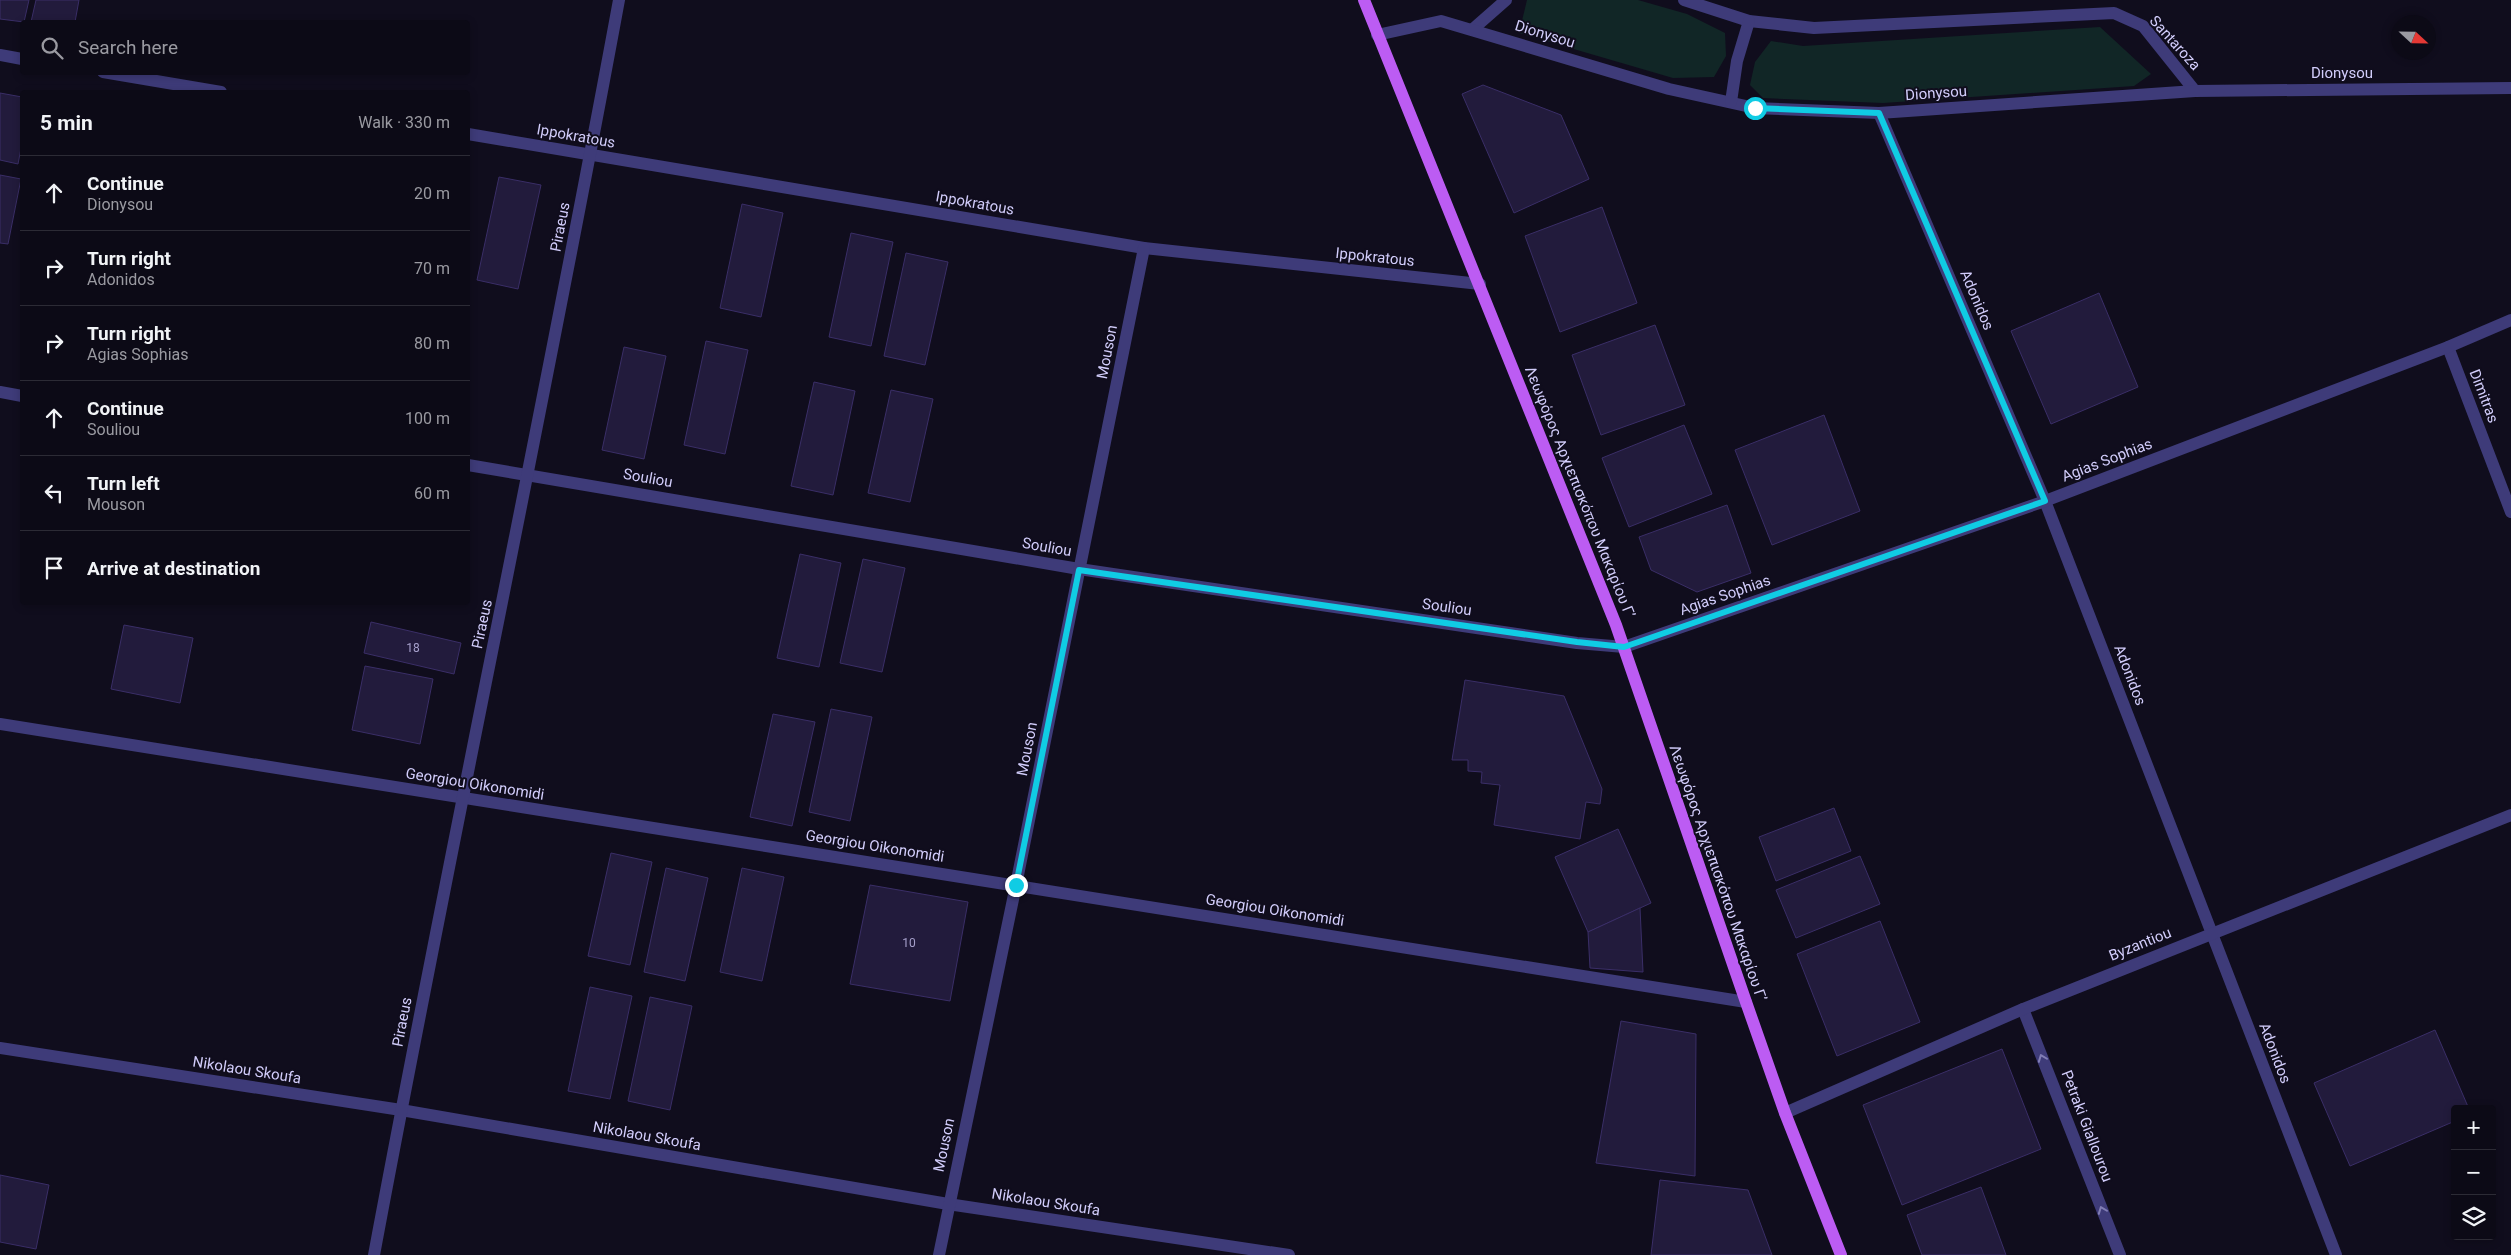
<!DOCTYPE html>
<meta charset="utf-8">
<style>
:root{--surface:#0c0a16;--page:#1a1823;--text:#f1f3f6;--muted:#9a9aa1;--line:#2c2b35}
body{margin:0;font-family:Roboto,sans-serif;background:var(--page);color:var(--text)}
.controls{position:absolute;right:15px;bottom:15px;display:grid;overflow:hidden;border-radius:5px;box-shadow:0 2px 8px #0003}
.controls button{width:45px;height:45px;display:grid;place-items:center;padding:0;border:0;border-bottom:1px solid var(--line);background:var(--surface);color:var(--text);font:25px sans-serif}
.compass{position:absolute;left:2391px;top:15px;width:45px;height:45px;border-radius:50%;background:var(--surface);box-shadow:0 2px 8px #0003;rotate:112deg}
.stop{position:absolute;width:15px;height:15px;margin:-11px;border:4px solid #10cce4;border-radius:50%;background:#fff}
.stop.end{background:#10cce4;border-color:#fff;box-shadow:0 1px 5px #0008}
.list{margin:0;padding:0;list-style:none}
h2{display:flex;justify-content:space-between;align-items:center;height:65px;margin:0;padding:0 20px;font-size:21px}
h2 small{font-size:16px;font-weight:400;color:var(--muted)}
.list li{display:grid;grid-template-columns:32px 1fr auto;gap:15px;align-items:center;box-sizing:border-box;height:75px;padding:0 20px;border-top:1px solid var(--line)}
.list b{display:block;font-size:19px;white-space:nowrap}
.list p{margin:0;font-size:16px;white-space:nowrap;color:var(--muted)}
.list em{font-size:16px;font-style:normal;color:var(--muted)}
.icon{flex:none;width:28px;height:28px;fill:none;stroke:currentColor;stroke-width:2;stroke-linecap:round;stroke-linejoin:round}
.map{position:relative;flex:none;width:2511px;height:1255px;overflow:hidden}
.search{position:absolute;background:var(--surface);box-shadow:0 2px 8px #0003;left:20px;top:20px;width:450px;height:55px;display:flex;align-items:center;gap:12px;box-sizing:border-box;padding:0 18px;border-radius:5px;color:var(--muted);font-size:19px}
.panel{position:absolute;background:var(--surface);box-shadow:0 2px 8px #0003;left:20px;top:90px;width:450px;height:515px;border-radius:5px}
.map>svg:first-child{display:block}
</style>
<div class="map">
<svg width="2511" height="1255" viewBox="0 0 2511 1255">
<rect width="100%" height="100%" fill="#100d1d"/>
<!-- green -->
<g fill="#112626">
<path d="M 1527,0 L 1638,0 L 1687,14 L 1725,33 L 1726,56 L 1714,77 L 1673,78 L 1519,33 Z"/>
<path d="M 2100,27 L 2151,74 L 2134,86 L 1883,103 L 1763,98 L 1750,85 L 1755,62 L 1771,41 L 1803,46 Z"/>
</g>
<!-- building -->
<g fill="#221b3c" stroke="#3a2e67">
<path d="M 0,0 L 29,0 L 24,22 L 0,19 Z"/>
<path d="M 36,0 L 79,0 L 75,22 L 31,22 Z"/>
<path d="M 1483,85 L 1561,115 L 1589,179 L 1514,213 L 1462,94 Z"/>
<path d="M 0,93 L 22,97 L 22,143 L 18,164 L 0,160 Z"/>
<path d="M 0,175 L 21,179 L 8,244 L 0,243 Z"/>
<path d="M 499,177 L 541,185 L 518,289 L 477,280 Z"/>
<path d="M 742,204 L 783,213 L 761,317 L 720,308 Z"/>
<path d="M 1602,207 L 1637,303 L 1560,332 L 1525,236 Z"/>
<path d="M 851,233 L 893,242 L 871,346 L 829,337 Z"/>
<path d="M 906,253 L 948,262 L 925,365 L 884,356 Z"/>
<path d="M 2099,293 L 2138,387 L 2051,424 L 2011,331 Z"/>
<path d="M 1655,325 L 1685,405 L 1601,435 L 1572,355 Z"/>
<path d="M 706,341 L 748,350 L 725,454 L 684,445 Z"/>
<path d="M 624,347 L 666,356 L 644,459 L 602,450 Z"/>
<path d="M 814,382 L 855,391 L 833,495 L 791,486 Z"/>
<path d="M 891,390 L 933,399 L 910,502 L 868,493 Z"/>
<path d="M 1824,415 L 1860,511 L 1772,545 L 1735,450 Z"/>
<path d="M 1684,425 L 1712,494 L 1629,527 L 1602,458 Z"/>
<path d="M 1727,505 L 1751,573 L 1697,592 L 1651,570 L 1639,537 Z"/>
<path d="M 800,554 L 841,563 L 819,667 L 777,658 Z"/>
<path d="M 863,559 L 905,568 L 882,672 L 840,663 Z"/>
<path d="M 371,622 L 461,643 L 454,674 L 364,653 Z"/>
<path d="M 124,625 L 193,638 L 180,703 L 111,689 Z"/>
<path d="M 365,666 L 433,679 L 420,744 L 352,730 Z"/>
<path d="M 1465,680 L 1564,696 L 1602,789 L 1600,804 L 1586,802 L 1580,839 L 1494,825 L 1500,785 L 1481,783 L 1482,772 L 1468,771 L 1468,760 L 1452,760 Z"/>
<path d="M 831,709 L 872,717 L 850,821 L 809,812 Z"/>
<path d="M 773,714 L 815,722 L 792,826 L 750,817 Z"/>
<path d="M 1834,808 L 1851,851 L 1776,881 L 1759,837 Z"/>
<path d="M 1618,829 L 1651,903 L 1588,932 L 1555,857 Z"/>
<path d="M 611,853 L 652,862 L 630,965 L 588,956 Z"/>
<path d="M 1860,856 L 1880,904 L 1796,938 L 1776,890 Z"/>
<path d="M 666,868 L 708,878 L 685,981 L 644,972 Z"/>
<path d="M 742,868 L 784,877 L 762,981 L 720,972 Z"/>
<path d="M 870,885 L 968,902 L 950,1001 L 850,984 Z"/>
<path d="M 1640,908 L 1643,972 L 1590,968 L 1588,932 Z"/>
<path d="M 1880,921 L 1920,1022 L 1837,1056 L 1797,954 Z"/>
<path d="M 590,987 L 632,996 L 610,1099 L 568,1091 Z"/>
<path d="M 650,997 L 692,1006 L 670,1110 L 628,1101 Z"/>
<path d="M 1621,1021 L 1696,1034 L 1695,1176 L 1596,1163 Z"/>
<path d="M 2435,1030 L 2469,1109 L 2455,1109 L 2455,1121 L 2350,1166 L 2314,1083 Z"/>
<path d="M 2002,1049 L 2041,1149 L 1902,1205 L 1863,1105 Z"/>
<path d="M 0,1175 L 49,1185 L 36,1249 L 0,1242 Z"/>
<path d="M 1660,1180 L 1748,1190 L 1772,1255 L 1651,1255 Z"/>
<path d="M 1981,1187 L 2006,1255 L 1922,1255 L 1907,1215 Z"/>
</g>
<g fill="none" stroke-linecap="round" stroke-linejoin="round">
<!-- minor -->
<g stroke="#3e3b79" stroke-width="12">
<path d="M 1684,0 L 1749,21 L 1814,28 L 2114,13 L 2143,26 L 2195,91"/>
<path d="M 1473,29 L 1506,0"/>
<path d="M 1377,35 L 1441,21 L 1669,89 L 1755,108 L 1879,113 L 2195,91 L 2511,88"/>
<path d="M 0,55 L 22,59"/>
<path d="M 103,72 L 221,92"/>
<path d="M 1731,102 L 1737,61 L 1749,21"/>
<path d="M 1879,113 L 2045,501 L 2336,1255"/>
<path d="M 468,134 L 1144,248 L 1480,284"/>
<path d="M 2448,347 L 2511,512"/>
<path d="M 0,392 L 22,396"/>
<path d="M 468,465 L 1079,569 L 1577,643 L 1624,647 L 2045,501 L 2448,347 L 2511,320"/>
<path d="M 0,724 L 1746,1002"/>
<path d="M 2023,1009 L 2120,1255"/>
<path d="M 0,1048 L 401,1110 L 948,1204 L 1289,1255"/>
<path d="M 1785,1113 L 2023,1009 L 2511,815"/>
<path d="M 374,1255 C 452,836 542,419 619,0"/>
<path d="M 939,1255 L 1016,885 L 1144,248"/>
</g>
<!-- major -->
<path stroke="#bc5cf3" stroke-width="12" d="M 1364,0 L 1616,625 L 1746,1002 L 1785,1113 L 1841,1255"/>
</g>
<!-- one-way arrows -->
<defs><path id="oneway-chevron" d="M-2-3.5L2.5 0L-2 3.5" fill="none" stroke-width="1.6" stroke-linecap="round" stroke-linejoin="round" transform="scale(1.25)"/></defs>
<g stroke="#817db4">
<use href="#oneway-chevron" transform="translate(2042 1058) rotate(-111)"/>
<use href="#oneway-chevron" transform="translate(2102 1210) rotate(-111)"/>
</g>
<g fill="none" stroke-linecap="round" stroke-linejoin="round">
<!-- route -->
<path stroke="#10cce4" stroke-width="6" d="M 1016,885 L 1079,570 L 1577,642 L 1624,647 L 2045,501 L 1879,113 L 1755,108"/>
</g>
<g text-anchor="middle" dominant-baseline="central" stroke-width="4" stroke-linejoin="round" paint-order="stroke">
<!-- number labels -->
<g font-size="12" fill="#a6a0cb">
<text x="413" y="648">18</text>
<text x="909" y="943">10</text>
</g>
<!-- street labels -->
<g font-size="15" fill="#d2cdfb" stroke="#100d1d">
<text transform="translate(1545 34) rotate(17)">Dionysou</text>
<text transform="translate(2175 43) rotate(48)">Santaroza</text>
<text x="2342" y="73">Dionysou</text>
<text transform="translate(1936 93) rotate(-4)">Dionysou</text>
<text transform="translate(576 136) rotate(10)">Ippokratous</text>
<text transform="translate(975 203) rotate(10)">Ippokratous</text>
<text transform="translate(560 227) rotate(-79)">Piraeus</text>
<text transform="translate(1375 257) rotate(6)">Ippokratous</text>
<text transform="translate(1977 300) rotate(67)">Adonidos</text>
<text transform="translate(1107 352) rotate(-79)">Mouson</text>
<text transform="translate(2484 396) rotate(69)">Dimitras</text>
<text transform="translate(2107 460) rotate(-21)">Agias Sophias</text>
<text transform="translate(648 478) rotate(10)">Souliou</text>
<text transform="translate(1580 492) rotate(68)">Λεωφόρος Αρχιεπισκόπου Μακαρίου Γ’</text>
<text transform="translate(1047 547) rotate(10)">Souliou</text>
<text transform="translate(1725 595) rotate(-19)">Agias Sophias</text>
<text transform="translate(1447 607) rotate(8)">Souliou</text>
<text transform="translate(482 624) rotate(-78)">Piraeus</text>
<text transform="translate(2130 675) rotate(69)">Adonidos</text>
<text transform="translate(1027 749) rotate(-79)">Mouson</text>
<text transform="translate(475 784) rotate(9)">Georgiou Oikonomidi</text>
<text transform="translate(875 846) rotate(9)">Georgiou Oikonomidi</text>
<text transform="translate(1718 873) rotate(71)">Λεωφόρος Αρχιεπισκόπου Μακαρίου Γ’</text>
<text transform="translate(1275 910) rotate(9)">Georgiou Oikonomidi</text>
<text transform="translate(2140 944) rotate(-22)">Byzantiou</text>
<text transform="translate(402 1022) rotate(-79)">Piraeus</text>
<text transform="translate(2275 1053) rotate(69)">Adonidos</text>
<text transform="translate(247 1070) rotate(9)">Nikolaou Skoufa</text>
<text transform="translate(2087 1126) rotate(69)">Petraki Giallourou</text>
<text transform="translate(647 1136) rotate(10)">Nikolaou Skoufa</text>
<text transform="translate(944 1145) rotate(-78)">Mouson</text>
<text transform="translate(1046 1202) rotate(9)">Nikolaou Skoufa</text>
</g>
</g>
</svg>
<div class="controls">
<button>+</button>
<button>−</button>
<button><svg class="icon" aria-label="layers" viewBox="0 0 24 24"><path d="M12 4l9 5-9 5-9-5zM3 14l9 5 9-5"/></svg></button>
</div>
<svg class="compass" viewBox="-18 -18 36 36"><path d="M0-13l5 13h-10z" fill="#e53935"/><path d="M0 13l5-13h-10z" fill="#9a9aa1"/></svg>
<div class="stop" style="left:1755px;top:108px"></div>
<div class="stop end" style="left:1016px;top:885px"></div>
<div class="search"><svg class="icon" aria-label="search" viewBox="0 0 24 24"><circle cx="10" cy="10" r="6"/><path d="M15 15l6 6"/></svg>Search here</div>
<section class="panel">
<h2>5 min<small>Walk · 330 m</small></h2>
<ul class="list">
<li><svg class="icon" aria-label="ahead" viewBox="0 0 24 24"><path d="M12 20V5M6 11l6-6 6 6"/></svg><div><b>Continue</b><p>Dionysou</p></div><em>20 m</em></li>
<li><svg class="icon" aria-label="right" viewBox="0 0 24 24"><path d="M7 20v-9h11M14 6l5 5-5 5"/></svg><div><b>Turn right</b><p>Adonidos</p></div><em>70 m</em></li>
<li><svg class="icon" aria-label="right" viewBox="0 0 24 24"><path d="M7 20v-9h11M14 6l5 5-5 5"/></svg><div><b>Turn right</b><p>Agias Sophias</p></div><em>80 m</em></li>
<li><svg class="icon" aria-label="ahead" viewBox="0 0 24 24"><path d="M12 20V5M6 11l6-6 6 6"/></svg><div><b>Continue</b><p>Souliou</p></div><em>100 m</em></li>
<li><svg class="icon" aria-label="left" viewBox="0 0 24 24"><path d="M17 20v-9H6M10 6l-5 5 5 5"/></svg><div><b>Turn left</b><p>Mouson</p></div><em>60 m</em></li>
<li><svg class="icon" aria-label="arrive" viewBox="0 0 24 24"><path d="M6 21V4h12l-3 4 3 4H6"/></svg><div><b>Arrive at destination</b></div></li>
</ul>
</section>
</div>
